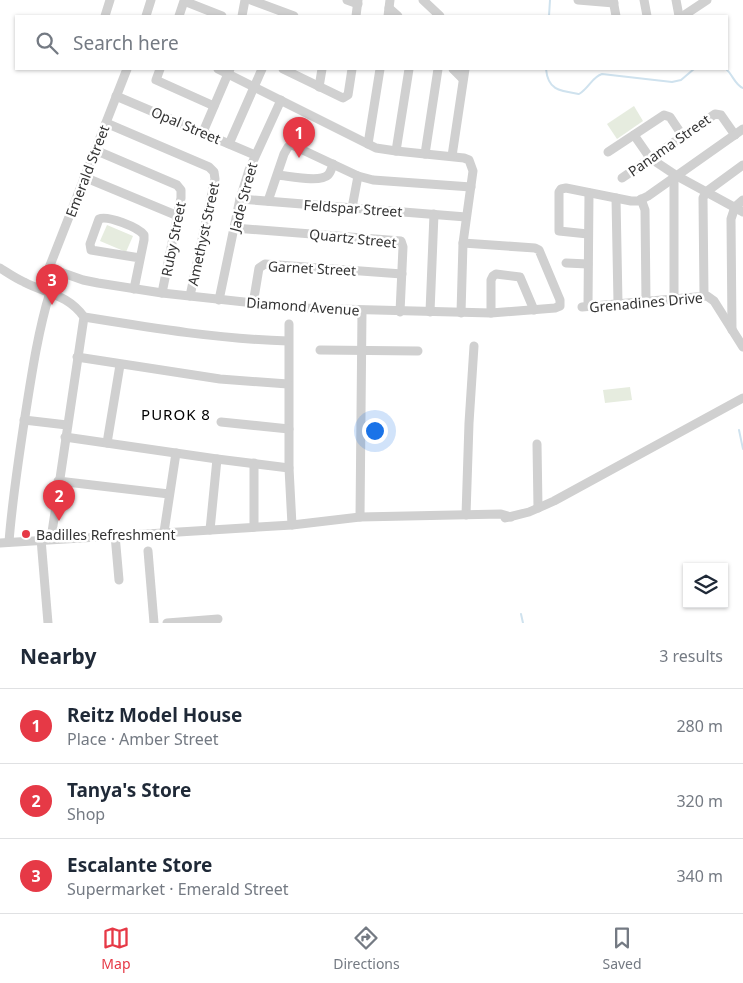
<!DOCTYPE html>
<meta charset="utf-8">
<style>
:root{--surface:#fff;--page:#f6f6f7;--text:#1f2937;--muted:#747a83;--line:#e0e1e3;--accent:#e63946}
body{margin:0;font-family:"Noto Sans",sans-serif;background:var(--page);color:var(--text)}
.controls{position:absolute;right:15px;bottom:15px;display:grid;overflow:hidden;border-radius:0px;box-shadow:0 1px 4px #0004}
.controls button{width:45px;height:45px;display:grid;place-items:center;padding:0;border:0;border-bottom:1px solid var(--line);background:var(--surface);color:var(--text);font:25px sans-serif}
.you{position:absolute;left:374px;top:430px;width:18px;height:18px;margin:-12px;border:4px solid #fff;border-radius:50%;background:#1a73e8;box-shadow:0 0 0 8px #1a73e833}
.badge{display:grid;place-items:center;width:32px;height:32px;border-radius:50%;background:var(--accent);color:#fff;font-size:16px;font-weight:700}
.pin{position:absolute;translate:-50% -41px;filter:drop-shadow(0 1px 2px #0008)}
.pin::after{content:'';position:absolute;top:26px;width:18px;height:15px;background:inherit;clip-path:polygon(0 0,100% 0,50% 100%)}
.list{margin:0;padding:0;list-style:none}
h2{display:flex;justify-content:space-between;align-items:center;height:65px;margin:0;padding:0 20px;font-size:21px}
h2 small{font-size:16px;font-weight:400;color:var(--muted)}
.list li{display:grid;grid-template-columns:32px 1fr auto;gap:15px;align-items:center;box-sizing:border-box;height:75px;padding:0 20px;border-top:1px solid var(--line)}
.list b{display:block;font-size:19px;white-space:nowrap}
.list p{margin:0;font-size:16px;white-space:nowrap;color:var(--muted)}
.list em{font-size:16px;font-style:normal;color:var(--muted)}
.icon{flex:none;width:28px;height:28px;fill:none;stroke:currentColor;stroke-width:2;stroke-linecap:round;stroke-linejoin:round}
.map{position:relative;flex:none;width:743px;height:623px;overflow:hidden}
.search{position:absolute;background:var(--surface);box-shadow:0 1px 4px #0004;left:15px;right:15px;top:15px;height:55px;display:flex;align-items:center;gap:12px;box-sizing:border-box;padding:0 18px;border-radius:0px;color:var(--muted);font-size:19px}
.sheet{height:290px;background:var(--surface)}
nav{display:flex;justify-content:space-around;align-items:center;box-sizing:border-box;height:70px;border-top:1px solid var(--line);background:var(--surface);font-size:14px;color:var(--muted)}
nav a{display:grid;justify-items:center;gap:2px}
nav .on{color:var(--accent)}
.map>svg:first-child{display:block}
</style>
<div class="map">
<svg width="743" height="623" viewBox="0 0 743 623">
<rect width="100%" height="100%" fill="#fff"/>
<!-- green -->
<g fill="#e6ecdf">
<path d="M 634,106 L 643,121 L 617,139 L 607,124 Z"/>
<path d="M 107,225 L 133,236 L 126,252 L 100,241 Z"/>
<path d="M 630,387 L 632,400 L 605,403 L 603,390 Z"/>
</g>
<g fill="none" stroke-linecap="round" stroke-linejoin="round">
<!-- stream -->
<g stroke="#cfe2ee" stroke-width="2">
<path d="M 549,16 L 550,0"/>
<path d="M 546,69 C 548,90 559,91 579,94 C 589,88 592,77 602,74 L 672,82 L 681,80 L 694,69"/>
<path d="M 726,69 C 733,75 735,85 743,88"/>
<path d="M 739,430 L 743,449"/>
<path d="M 521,614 L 523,623"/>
</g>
<!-- minor -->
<g stroke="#d0d0d0" stroke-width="9">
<path d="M 251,0 L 294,16"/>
<path d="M 347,0 L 358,4"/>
<path d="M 423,0 L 440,16"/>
<path d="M 578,0 L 614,3"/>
<path d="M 613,0 L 616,16"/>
<path d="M 644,0 L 647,16"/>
<path d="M 676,0 L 679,16"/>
<path d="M 389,8 L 398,16"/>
<path d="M 105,16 L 110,0"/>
<path d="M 146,16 L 151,0"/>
<path d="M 179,16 L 184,1 L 222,16"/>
<path d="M 242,16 L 245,0"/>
<path d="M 356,16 L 358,0"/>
<path d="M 388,16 L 390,0"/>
<path d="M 683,16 L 707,0"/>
<path d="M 160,69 L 156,80 L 214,106"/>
<path d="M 218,69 L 376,148 L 396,151 L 464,158 L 469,160 L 473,171 L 463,243 L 461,313"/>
<path d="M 283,69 L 343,98 L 348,95 L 352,69"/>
<path d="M 453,69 L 463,79"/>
<path d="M 319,87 L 322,69"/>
<path d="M 116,96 L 255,155"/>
<path d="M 106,123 L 209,167 L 214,172 L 215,179 L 190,296"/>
<path d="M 203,132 L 230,69"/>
<path d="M 634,135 L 650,158 L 677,176 L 743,212"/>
<path d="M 229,144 L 262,69"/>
<path d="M 368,144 L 380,69"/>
<path d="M 95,150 L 177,185 L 181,190 L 181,198 L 162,293"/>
<path d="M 396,151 L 409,69"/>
<path d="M 608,152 L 664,115 L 670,117 L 682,135"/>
<path d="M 425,154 L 438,69"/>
<path d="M 452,156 L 465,69"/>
<path d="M 278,175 C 289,176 320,183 328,175 C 331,172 332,167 333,164"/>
<path d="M 84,177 L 178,216"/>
<path d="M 674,177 L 674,298"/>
<path d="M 622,178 L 715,114 L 721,115 L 735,135"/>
<path d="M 616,198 L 618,303"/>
<path d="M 240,199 L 466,217"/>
<path d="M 641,199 L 645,210 L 646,301"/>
<path d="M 268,201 L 284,154 L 288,147 L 292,145 L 358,176 L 373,180 L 471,187"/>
<path d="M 352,208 L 358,176"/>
<path d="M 234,228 L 401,241 L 403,247 L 400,312"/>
<path d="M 588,234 L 559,231 L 559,192 L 561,189 L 566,188 L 631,201 L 638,201 L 648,196 L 743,129"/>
<path d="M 566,263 L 588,264"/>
<path d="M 0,268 C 8,273 15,278 24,282 C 47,294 67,294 84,317 L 51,539"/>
<path d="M 49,268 L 83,280 L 98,283 L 162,293 L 300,308 L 491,313 L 555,308 L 560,306 L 560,300 L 539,250 L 535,248 L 463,243"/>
<path d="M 134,289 L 144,240 L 144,235 C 138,227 107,215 99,219 L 90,244 L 91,250 L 140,258"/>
<path d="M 45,290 L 49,280 L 47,273 L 127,69"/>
<path d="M 704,295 L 703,198 L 706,192 L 743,165"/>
<path d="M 219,300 L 240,199 L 249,170 L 281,100"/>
<path d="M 253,304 L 259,268 L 265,264 L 402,274"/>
<path d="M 588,306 L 589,193"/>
<path d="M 582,307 L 707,296 L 714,301 L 743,347"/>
<path d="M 430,312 L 434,214"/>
<path d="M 491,313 L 491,280 L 493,276 L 496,274 L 520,277 L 534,310"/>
<path d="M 84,317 C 152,328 219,339 288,341"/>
<path d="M 289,324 L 289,468 L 292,525"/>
<path d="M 732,330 L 731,219 L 735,207 L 743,200"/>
<path d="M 320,350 L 418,351"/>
<path d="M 77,357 L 220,379 L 288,384"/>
<path d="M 24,420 L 67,425"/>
<path d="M 221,422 L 289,429"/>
<path d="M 65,437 L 217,459 L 289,468"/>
<path d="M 107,443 L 120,365"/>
<path d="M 537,444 L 538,508"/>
<path d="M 58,481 L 169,494"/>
<path d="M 466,515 L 469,423 L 474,346"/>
<path d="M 360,517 L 362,311"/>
<path d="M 505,518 L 529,512 L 554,501 L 743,398"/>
<path d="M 254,527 L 254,463"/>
<path d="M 210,530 L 217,459"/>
<path d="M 164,532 L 176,453"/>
<path d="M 115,535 L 119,580"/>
<path d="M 41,539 L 48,623"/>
<path d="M 9,542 C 12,502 18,463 24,423 C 31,379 37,335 50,292"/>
<path d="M 0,543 L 292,525 L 360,517 L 501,514 L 511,517"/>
<path d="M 148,551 L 154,623"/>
<path d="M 167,623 L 218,619"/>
</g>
</g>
<!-- markers -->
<circle fill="#e63946" stroke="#fff" stroke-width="2" cx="26" cy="534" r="5"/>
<g text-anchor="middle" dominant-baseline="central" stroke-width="5" stroke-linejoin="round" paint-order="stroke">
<!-- street labels -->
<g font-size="14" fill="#333" stroke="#fff">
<text transform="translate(186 125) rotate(23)">Opal Street</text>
<text transform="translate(669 145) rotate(-35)">Panama Street</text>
<text transform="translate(87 171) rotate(-69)">Emerald Street</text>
<text transform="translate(243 197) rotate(-75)">Jade Street</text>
<text transform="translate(353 208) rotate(4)">Feldspar Street</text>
<text transform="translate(203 234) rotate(-78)">Amethyst Street</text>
<text transform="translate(353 238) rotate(6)">Quartz Street</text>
<text transform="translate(173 239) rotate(-79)">Ruby Street</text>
<text transform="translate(312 268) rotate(3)">Garnet Street</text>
<text transform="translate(646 302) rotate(-5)">Grenadines Drive</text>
<text transform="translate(303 306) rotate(4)">Diamond Avenue</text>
</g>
<!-- poi labels -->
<g font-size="14" fill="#333" stroke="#fff" text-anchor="start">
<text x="36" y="534">Badilles Refreshment</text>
</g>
<!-- neighbourhood labels -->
<g font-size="15" letter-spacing="1" fill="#000" stroke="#fff">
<text x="176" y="414">PUROK 8</text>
</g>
</g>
</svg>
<div class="controls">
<button><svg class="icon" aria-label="layers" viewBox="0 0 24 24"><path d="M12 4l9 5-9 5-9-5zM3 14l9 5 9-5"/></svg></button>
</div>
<div class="you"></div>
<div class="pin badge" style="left:299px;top:158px">1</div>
<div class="pin badge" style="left:59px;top:521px">2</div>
<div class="pin badge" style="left:52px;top:305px">3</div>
<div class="search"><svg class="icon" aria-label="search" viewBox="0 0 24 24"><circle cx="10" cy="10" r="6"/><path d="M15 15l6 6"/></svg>Search here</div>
</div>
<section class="sheet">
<h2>Nearby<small>3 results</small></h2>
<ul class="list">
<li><span class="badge">1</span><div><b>Reitz Model House</b><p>Place · Amber Street</p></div><em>280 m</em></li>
<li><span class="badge">2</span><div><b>Tanya's Store</b><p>Shop</p></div><em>320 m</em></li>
<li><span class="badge">3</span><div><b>Escalante Store</b><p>Supermarket · Emerald Street</p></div><em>340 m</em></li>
</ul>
</section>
<nav>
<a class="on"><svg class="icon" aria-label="map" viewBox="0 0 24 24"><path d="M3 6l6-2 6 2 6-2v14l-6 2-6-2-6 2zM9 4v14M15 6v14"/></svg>Map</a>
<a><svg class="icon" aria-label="directions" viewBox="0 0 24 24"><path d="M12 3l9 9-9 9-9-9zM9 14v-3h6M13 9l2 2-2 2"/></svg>Directions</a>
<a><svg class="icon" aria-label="saved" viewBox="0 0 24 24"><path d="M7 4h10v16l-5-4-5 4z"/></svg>Saved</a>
</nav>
